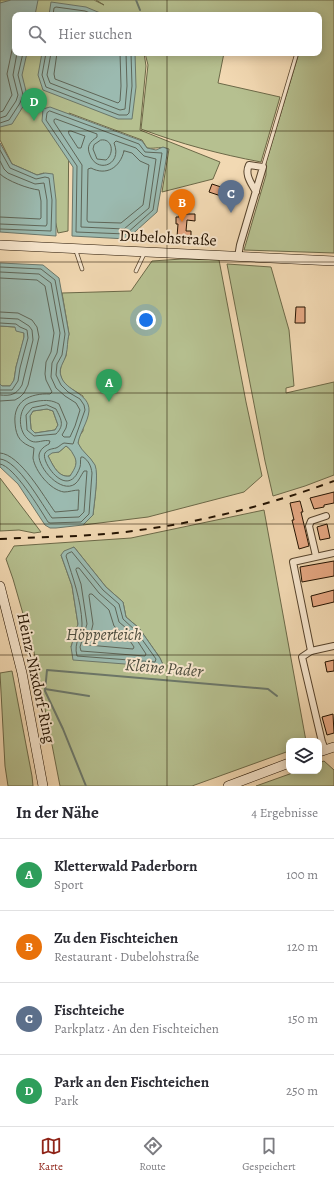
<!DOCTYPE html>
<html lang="de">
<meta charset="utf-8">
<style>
:root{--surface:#fff;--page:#f2f2f3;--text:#2b2b33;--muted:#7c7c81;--line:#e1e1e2;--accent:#8f2418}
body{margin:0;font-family:Alegreya,serif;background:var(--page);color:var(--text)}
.controls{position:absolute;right:12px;bottom:12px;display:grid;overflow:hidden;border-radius:8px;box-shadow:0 2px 10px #0003}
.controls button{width:36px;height:36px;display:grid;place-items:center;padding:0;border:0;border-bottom:1px solid var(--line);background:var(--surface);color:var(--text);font:20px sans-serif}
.you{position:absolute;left:146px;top:320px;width:14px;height:14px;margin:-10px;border:3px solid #fff;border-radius:50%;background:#1a73e8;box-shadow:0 0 0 6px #1a73e833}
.badge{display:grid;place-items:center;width:26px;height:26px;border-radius:50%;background:var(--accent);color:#fff;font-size:13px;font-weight:700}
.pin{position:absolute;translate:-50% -33px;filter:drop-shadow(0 1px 2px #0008)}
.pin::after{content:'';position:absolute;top:21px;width:14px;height:12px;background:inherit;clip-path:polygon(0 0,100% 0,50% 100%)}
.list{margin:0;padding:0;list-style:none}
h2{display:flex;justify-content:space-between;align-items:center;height:52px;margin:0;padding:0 16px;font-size:17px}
h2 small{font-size:13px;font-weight:400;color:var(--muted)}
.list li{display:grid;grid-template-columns:26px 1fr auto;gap:12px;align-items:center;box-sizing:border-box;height:72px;padding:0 16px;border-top:1px solid var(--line)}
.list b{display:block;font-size:15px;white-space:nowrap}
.list p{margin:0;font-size:13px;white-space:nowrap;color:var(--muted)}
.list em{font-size:13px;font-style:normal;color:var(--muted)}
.icon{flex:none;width:22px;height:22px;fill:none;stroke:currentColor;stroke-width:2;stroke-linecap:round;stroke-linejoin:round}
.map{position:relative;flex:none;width:334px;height:786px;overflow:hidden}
.search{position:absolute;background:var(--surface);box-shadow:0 2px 10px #0003;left:12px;right:12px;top:12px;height:44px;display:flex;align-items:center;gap:10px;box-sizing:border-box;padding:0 14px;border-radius:8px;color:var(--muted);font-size:15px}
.sheet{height:340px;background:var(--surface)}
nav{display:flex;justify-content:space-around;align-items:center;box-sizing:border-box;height:56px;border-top:1px solid var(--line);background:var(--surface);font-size:11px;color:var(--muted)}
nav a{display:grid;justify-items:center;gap:2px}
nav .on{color:var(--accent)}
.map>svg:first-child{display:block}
</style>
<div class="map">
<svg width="334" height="786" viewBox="0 0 334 786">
<rect width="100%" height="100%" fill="#f2d9b3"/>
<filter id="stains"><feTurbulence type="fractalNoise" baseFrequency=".005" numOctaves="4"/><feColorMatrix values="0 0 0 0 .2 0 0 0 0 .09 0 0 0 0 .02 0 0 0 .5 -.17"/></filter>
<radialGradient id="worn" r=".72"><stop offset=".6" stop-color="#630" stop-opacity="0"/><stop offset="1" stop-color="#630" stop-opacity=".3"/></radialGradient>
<!-- green -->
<g fill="#b6c090" stroke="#6c6948" fill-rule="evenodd">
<path d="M 0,0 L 94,0 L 104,5 L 96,0 L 334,0 L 334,253 L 244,250 L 266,175 L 266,162 L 299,53 L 319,53 L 319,15 L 15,15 L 15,53 L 144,53 L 146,66 L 140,130 L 220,162 L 213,179 L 162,192 L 169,149 C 161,146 156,149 147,148 L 142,140 L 69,113 L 68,231 L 58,233 L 44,173 L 37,175 L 12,164 L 0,140 Z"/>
<path d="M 145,53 L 224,53 L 218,83 L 280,97 L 261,162 C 219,154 181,144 141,129 L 148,65 Z"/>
<path d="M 182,259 L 219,260 L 246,402 L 262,476 L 244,492 L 148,517 L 83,525 L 93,515 C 94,503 99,474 94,465 C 88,451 69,448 83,431 L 83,396 L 70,388 L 63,382 L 60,374 L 61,365 L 66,356 L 67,343 L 69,334 L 62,293 L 131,291 L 152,261 Z"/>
<path d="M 227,264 L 271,267 L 289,330 L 294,386 L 286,388 L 286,393 L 334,382 L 334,475 L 305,486 L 273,496 L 265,461 Z"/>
<path d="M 0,326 L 15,327 L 24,333 L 24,338 L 16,367 L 14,380 L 11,386 L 2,386 L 0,384 Z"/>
<path d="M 47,409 L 53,411 L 58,425 L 55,430 L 35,433 L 31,429 L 30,416 L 33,411 Z"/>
<path d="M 66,446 C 71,449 78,458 76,465 C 76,469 72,473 70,476 C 58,478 53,465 48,456 L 52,452 L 59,452 Z"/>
<path d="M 0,478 L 41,532 L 34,533 L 19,530 L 0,531 Z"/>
<path d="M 264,510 L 306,741 L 289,741 L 289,751 L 192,786 L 60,786 L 34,652 L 13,579 L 6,559 L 14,546 L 131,538 ZM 74,547 L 106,587 L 123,602 L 126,617 L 139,628 L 160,658 L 164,667 L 71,647 L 78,624 L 72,586 L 61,555 Z"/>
<path d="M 12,671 L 32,776 L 33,786 L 8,786 L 5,766 L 0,673 Z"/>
<path d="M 324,761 L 334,770 L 334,786 L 256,786 L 298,771 L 319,771 L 319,763 Z"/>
</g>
<!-- water -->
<g fill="#9bbab0" stroke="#6b776a" fill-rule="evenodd">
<path d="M 11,0 L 38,0 L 35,15 L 15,15 L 15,53 L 27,53 L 22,75 L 27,95 L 24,105 L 12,124 L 0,127 L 0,3 Z"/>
<path d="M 51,2 L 86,7 L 105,15 L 49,15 Z"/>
<path d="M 42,53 L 135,53 L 136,87 L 132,119 L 118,119 L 43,90 L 38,75 Z"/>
<path d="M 50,107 L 142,141 L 147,148 L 156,150 L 163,147 L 168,149 L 157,212 L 127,239 L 72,236 L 73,167 L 42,121 L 43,109 Z"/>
<path d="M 0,143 L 12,164 L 37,175 L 45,173 L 53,174 L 56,200 L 56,236 L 0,232 Z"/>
<path d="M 0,263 L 43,265 L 59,278 L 69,334 C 67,341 68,348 66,355 C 64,363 58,368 61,376 C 65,391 90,393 89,411 C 88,422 80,432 78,443 C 82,452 90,456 95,465 C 99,474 94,504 93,515 L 83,525 L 56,528 L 50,528 L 45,525 L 18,484 L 0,467 L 0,384 L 2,386 L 10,386 L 14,380 L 16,367 L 24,337 L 24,333 L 16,331 L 15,327 L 0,326 ZM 47,409 L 53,411 L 58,425 L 55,430 L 35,433 L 31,429 L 30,416 L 33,411 ZM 66,446 C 69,448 71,450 73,454 C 79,463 75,468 70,476 C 58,478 53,465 48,456 L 52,453 L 59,452 Z"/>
<path d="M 74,547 L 106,587 L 123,602 L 126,617 L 139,628 L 160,658 L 164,667 L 73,660 L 71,647 L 78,624 L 72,586 L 61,555 L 64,551 Z"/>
</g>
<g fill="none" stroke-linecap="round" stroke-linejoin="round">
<!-- shore -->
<g stroke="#5f6658" stroke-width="1">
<path d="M 53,15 L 54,8 L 56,7 L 85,11 L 95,15"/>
<path d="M 46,53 L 42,75 L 46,87 L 119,115 L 127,115 L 129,113 L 132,86 L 131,53"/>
<path d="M 51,53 L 47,75 L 50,83 L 120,110 L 125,109 L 127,86 L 126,53"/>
<path d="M 57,53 L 54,74 L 55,79 L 118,103 L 120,101 L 121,86 L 120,53"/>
<path d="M 50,111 L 139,144 L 145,152 L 162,153 L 153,210 L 126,234 L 76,232 L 77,166 L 46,120 L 47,113 Z"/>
<path d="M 0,112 L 3,111 L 12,95 L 7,74 L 12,50 L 15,44"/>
<path d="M 0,118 L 6,116 L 16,101 L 18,95 L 13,75 L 17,53"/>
<path d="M 56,119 L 97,134 L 97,137 C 90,142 86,146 90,155 C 97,174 123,165 114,143 L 116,141 L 136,148 L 144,156 L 156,159 L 149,208 L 124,229 L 81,227 L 82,165 L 54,122 L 54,120 Z"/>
<path d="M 0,123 L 9,120 L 20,103 L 23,95 L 18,75 L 23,53"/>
<path d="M 69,131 L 71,131 L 85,136 L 81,148 L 78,148 L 69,134 Z"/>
<path d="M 101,140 C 112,138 115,153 106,160 L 97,159 L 93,149 L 94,145 Z"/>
<path d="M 0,150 L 10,168 L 36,179 L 45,177 L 49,178 L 52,200 L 51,231 L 0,229"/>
<path d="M 124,151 L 125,151 L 132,153 L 140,161 L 149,165 L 143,205 L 121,223 L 88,222 L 87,220 L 88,169 L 91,168 C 106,176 120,168 124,151 Z"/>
<path d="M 0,161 L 4,169 L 8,173 L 35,184 L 44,183 L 47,200 L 47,224 L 46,226 L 0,224"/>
<path d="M 0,174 C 7,181 29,189 39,190 L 41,201 L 41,218 L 40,219 L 0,217"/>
<path d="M 0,267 L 41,269 L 55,280 L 65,334 L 62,355 L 57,364 L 56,375 L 61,385 L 68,392 L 80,399 L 84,405 L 85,410 L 73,444 L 64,443 C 61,444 59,447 56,448 C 52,449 48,449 45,453 C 40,461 68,502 80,467 C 81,464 80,460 81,457 L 83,457 C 89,461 91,466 92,473 L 89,514 L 81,522 L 50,523 L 48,522 C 40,509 14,466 0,464"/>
<path d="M 0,272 L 39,274 L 51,283 L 60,333 L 57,353 L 52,363 L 51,377 L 56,388 L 65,396 L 76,403 L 80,410 L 75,426 L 70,437 L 64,437 L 62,435 L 66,428 L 67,423 L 59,404 C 52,400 46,400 38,401 C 34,402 30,402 26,405 C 17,415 19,435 31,441 C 37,444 44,439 50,441 L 49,444 C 45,446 40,449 39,455 C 38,468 61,494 75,484 C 79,481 81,475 84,471 L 87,471 L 84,512 L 79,517 L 52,518 C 42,505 18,460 0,459"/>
<path d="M 0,278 L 37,280 L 45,286 L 54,333 L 51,352 L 46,362 L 45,374 L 46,380 L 52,392 L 50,394 C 30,393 13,401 15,423 C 16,438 21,443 34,448 C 34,451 33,455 33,458 C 35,471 50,490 64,492 C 69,492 74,490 79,490 L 78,510 L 55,512 C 44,497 20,454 0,453"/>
<path d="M 0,312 L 18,313 L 32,320 L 37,327 L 39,337 L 28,385 L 24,393 L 20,397 L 15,400 L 0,401"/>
<path d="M 0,318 L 18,319 L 29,326 L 32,330 L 33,340 L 22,385 C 16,395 11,396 0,395"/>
<path d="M 0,323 L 16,324 L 20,327 L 27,330 L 28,338 L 20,368 L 18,381 L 12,390 L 0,390"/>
<path d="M 47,405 L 56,409 C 61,419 65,425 56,434 L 34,436 L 27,430 L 26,415 L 32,408 Z"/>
<path d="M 72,552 L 103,590 L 119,604 L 123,619 L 136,631 L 156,659 L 155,662 L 77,656 C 73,641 83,635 82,623 C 81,600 73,578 66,556 L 67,554 Z"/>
<path d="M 77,568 L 79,568 L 99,593 L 115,607 L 119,622 L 133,634 L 146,654 L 145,656 L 81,651 L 80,647 L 87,624 L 81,584 L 76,570 Z"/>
<path d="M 90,594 L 92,594 L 109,610 L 114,626 L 128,638 L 134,647 L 133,649 L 88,645 L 93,624 L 89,596 Z"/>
</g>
<!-- stream -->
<g stroke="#6b776a" stroke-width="2">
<path d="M 136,0 L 140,10"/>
<path d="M 45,689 L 89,696"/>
<path d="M 86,786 L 63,729 L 45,691 L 47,670 L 268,689 L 277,696"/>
</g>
</g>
<!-- building -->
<g fill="#e6a883" stroke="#231200">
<path d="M 212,184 L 224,188 L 221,196 L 209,192 Z"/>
<path d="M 180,194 L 187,194 L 186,214 L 195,214 L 195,221 L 187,220 L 186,231 L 191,231 L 191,238 L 177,237 L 178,224 L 176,224 L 176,217 L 179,217 Z"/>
<path d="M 296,307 L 305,307 L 305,323 L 295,323 Z"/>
<path d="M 334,492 L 334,503 L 324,505 L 324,507 L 314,509 L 310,498 Z"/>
<path d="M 300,501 L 303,512 L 301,512 L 309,546 L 299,549 L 292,520 L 294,520 L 290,503 Z"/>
<path d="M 327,524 L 330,538 L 320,540 L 317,527 Z"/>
<path d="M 334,561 L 334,576 L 302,582 L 300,567 Z"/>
<path d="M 334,590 L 334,602 L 313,607 L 311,596 Z"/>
<path d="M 334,660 L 334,671 L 327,672 L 325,662 Z"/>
<path d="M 333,714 L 334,733 L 327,735 L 322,717 Z"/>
</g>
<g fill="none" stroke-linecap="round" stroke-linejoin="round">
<!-- lane casing -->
<g stroke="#57442d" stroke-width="4.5">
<g id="lane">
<path d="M 263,167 L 296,56"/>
<path d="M 76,251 L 82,269"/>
<path d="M 136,271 L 144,254"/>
</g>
</g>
<!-- street casing -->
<g stroke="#57442d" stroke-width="8">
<g id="street">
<path d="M 238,257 L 240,245 L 263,167 L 249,165 C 244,175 252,184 256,192"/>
<path d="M 316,556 L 309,526 L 311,521 L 326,516"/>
<path d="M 311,651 L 293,562 L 334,553"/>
<path d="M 325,749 L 322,742 L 302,657 L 311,651 L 334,646"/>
</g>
</g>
<!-- secondary casing -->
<g stroke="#231200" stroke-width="10">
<g id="secondary">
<path d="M 0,245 L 334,261"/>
<path d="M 0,586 L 22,673 L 43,786"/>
<path d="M 319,752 L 334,747"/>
<path d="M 228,786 L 289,763"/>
</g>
</g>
<!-- lane -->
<use href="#lane" stroke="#f7e6ce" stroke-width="3"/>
<!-- street -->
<use href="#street" stroke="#f7e6ce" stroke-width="6"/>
<!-- secondary -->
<use href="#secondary" stroke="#f7e6ce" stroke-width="9"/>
<!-- rail -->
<path stroke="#231200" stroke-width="2" stroke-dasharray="7 7" stroke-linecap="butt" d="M 0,539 C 38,537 77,537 116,533 C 190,525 264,507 334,481"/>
</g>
<!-- grid -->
<path fill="none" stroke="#231200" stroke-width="1" stroke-opacity="0.55" d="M 167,0 L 167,15M 167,53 L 167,786M 0,131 L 334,131M 0,262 L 334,262M 0,393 L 334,393M 0,524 L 334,524M 0,655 L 334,655"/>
<g text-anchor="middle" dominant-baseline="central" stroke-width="4" stroke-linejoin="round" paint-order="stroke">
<!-- street labels -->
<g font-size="16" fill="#231200" stroke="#f7e6ce">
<text transform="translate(168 238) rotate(3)">Dubelohstraße</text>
<text transform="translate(36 678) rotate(78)">Heinz-Nixdorf-Ring</text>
</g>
<!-- water labels -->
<g font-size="17" font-style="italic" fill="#4d4d3e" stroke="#f7e6ce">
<text x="104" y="634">Höpperteich</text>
<text transform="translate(164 668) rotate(5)">Kleine Pader</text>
</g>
</g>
<rect width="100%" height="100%" filter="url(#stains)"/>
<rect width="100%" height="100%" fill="url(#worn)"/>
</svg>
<div class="controls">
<button><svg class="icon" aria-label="layers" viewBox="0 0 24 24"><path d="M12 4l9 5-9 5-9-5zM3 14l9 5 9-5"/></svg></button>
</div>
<div class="you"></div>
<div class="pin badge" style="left:109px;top:402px;background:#2e9e5b">A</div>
<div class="pin badge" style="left:182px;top:222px;background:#e8710a">B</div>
<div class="pin badge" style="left:231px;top:213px;background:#5c6f8a">C</div>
<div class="pin badge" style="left:34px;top:121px;background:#2e9e5b">D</div>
<div class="search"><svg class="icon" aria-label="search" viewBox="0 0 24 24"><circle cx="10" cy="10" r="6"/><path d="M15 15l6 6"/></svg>Hier suchen</div>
</div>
<section class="sheet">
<h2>In der Nähe<small>4 Ergebnisse</small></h2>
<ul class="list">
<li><span class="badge" style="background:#2e9e5b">A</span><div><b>Kletterwald Paderborn</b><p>Sport</p></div><em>100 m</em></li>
<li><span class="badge" style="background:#e8710a">B</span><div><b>Zu den Fischteichen</b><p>Restaurant · Dubelohstraße</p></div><em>120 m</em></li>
<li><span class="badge" style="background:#5c6f8a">C</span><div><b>Fischteiche</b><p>Parkplatz · An den Fischteichen</p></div><em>150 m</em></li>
<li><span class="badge" style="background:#2e9e5b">D</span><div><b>Park an den Fischteichen</b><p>Park</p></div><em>250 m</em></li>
</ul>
</section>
<nav>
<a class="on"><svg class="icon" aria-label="map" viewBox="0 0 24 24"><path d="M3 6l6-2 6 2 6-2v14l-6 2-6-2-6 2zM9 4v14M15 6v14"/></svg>Karte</a>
<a><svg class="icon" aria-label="directions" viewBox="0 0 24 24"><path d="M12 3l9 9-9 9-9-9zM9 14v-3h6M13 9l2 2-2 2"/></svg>Route</a>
<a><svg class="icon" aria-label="saved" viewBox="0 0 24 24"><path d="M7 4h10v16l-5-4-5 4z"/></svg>Gespeichert</a>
</nav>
